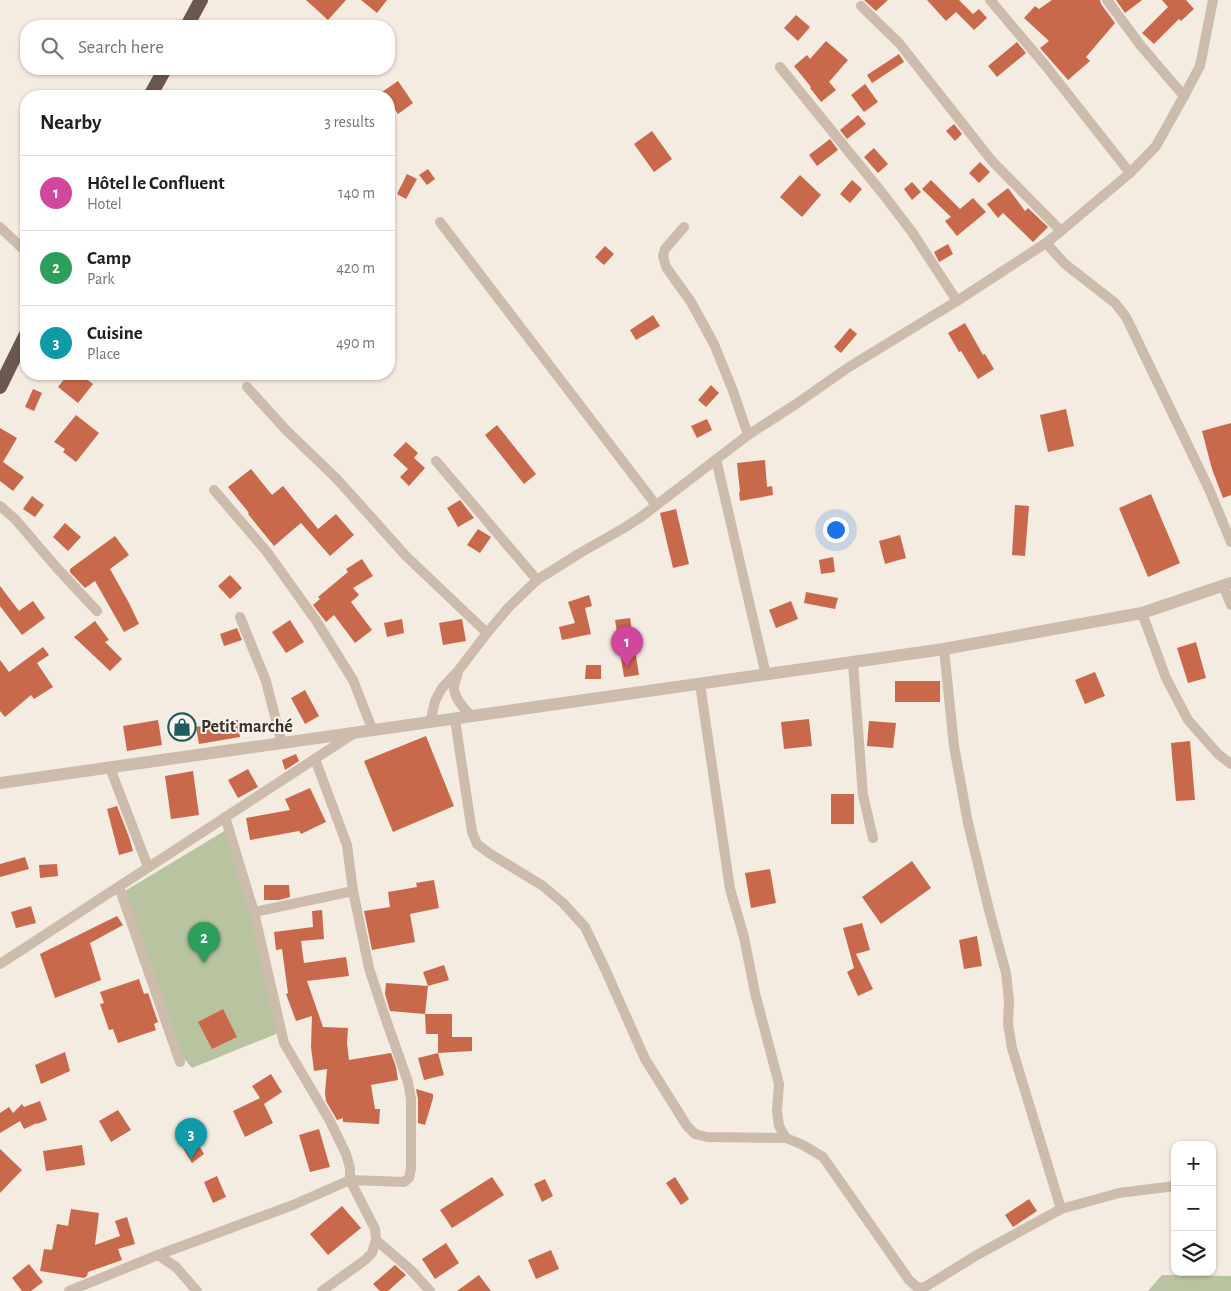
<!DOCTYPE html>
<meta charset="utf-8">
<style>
:root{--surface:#fff;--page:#f6f6f6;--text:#202124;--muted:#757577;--line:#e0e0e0;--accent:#1f5a5e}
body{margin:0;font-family:"Alegreya Sans",sans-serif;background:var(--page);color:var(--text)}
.controls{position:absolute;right:15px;bottom:15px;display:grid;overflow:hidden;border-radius:10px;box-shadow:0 1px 4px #0004}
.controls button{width:45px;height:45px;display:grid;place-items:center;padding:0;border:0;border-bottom:1px solid var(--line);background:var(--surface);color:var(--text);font:25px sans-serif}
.you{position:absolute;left:835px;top:529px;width:18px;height:18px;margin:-12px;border:4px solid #fff;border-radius:50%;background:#1a73e8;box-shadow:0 0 0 8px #1a73e833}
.badge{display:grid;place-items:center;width:32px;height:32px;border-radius:50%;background:var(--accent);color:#fff;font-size:16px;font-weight:700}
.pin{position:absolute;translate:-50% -41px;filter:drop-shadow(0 1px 2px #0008)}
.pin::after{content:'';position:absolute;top:26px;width:18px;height:15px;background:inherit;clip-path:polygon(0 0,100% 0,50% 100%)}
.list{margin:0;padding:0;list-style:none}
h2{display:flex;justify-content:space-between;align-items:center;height:65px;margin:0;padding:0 20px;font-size:21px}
h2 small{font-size:16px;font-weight:400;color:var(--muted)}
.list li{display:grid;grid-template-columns:32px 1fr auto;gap:15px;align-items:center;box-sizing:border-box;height:75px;padding:0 20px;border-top:1px solid var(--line)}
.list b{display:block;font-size:19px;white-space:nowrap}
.list p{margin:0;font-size:16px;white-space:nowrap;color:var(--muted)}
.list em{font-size:16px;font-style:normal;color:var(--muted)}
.icon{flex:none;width:28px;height:28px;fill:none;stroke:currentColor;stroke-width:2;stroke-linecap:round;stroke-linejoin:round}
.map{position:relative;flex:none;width:1231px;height:1291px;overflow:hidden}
.search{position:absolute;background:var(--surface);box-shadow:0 1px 4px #0004;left:20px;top:20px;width:375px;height:55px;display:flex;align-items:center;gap:12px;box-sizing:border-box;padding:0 18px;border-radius:20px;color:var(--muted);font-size:19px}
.panel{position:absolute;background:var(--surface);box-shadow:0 1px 4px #0004;left:20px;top:90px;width:375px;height:290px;border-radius:20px}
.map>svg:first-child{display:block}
</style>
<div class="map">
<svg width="1231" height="1291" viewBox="0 0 1231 1291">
<rect width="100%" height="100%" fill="#f4ebe1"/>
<!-- green -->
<g fill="#b8c4a0">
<path d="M 226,830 L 241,868 L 281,1032 L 192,1068 L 171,1043 L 120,894 Z"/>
<path d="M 1162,1275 L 1231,1276 L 1231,1291 L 1148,1291 Z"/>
</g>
<!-- building -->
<g fill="#c8694b">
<path d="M 306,0 L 346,0 L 328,20 Z"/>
<path d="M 361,0 L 387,0 L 377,13 Z"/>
<path d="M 864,0 L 888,0 L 876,11 Z"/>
<path d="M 927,0 L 959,0 L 973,14 L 979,9 L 987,18 L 974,30 L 956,12 L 946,21 Z"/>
<path d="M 1052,0 L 1100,0 L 1101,4 L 1115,23 L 1086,57 L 1090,61 L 1068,80 L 1040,48 L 1049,41 L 1024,18 L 1035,6 L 1039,9 Z"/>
<path d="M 1116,0 L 1142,0 L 1125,13 Z"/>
<path d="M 1162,0 L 1186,0 L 1194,9 L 1181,21 L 1179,19 L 1154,44 L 1142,33 L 1168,7 Z"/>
<path d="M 796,15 L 810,27 L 798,41 L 784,28 Z"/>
<path d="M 826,41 L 848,60 L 829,82 L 836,90 L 821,102 L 810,88 L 811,87 L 794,66 L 807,55 L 810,59 Z"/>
<path d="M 1017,42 L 1026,53 L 997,77 L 988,66 Z"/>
<path d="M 899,54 L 904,62 L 872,83 L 867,75 Z"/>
<path d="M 398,81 L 413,103 L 398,114 L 389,101 L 389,96 L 386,96 L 382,92 Z"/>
<path d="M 865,84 L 878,102 L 864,112 L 851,95 Z"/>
<path d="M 858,115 L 866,124 L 847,139 L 840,130 Z"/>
<path d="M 954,124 L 962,134 L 955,141 L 946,131 Z"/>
<path d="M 652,131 L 672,159 L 654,172 L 634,144 Z"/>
<path d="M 830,139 L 838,150 L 817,166 L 809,155 Z"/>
<path d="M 874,148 L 888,164 L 878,173 L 864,157 Z"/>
<path d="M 980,162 L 990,172 L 979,183 L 969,173 Z"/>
<path d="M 428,169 L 435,179 L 427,185 L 419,175 Z"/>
<path d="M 407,174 L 417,179 L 406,199 L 397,194 Z"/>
<path d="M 800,175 L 821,195 L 802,217 L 780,197 Z"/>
<path d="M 852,180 L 862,189 L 850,203 L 840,194 Z"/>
<path d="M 931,180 L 960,209 L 973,198 L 986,212 L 957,236 L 945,221 L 951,217 L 922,189 Z"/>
<path d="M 912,182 L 921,192 L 912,200 L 904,189 Z"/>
<path d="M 1008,188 L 1025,211 L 1028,208 L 1048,227 L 1033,242 L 1003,213 L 998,218 L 987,204 Z"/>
<path d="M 948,244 L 953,254 L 939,262 L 934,252 Z"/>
<path d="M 605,246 L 614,254 L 604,265 L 595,257 Z"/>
<path d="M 653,315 L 660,326 L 636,340 L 630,330 Z"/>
<path d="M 965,323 L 983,355 L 985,354 L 994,369 L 978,379 L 961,351 L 959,352 L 948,333 Z"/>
<path d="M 850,328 L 857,334 L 841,353 L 834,347 Z"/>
<path d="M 68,374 L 80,374 L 93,384 L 78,403 L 58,387 Z"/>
<path d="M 711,385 L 719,393 L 706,407 L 698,400 Z"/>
<path d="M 33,389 L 42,393 L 34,411 L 25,407 Z"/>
<path d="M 1066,409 L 1074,446 L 1048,452 L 1040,415 Z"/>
<path d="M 76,415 L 99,433 L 76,462 L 63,452 L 65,449 L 54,442 Z"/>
<path d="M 707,419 L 712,430 L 697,438 L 691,426 Z"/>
<path d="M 1231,423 L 1231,495 L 1223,498 L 1212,469 L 1202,431 Z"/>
<path d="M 497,425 L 536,474 L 524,484 L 485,435 Z"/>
<path d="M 0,428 L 17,438 L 3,462 L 24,477 L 13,491 L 0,481 Z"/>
<path d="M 406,442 L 418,453 L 414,458 L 425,468 L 409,486 L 400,477 L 408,469 L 393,455 Z"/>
<path d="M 765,460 L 767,487 L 772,486 L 773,495 L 740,501 L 739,492 L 740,492 L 737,463 Z"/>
<path d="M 251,469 L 272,495 L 283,486 L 318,529 L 336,514 L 354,535 L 330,556 L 301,523 L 274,546 L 248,514 L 249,513 L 228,487 Z"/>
<path d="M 1151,494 L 1180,563 L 1148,577 L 1119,508 Z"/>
<path d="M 32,496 L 44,505 L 35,517 L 23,509 Z"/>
<path d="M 460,500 L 474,518 L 458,527 L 447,508 Z"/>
<path d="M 1015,505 L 1029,506 L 1025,556 L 1012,555 Z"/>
<path d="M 676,509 L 689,564 L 673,568 L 660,513 Z"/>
<path d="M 65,523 L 81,537 L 68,551 L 53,537 Z"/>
<path d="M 478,529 L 491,537 L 480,553 L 467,545 Z"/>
<path d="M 900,535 L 906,558 L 885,564 L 879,541 Z"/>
<path d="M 115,536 L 129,555 L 110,569 L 129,603 L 139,624 L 124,632 L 95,581 L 85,588 L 70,572 L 70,569 Z"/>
<path d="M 833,557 L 835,572 L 821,574 L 819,560 Z"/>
<path d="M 362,559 L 373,576 L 353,588 L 359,595 L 351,602 L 372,630 L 355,643 L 334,615 L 326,622 L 313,605 L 320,599 L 318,597 L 348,572 L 346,569 Z"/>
<path d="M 230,575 L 242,588 L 230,599 L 218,586 Z"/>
<path d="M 0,586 L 19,611 L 33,601 L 45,618 L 22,635 L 0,606 Z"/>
<path d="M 806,592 L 838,598 L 835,609 L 804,603 Z"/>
<path d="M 589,595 L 592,606 L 585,608 L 591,634 L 562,640 L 559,627 L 575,623 L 568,602 Z"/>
<path d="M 791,601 L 798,619 L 776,628 L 769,610 Z"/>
<path d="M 630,618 L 639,675 L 624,677 L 615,620 Z"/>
<path d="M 402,619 L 404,633 L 387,637 L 384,623 Z"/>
<path d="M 462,619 L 466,641 L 443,645 L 439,623 Z"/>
<path d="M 290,620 L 304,642 L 286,653 L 272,632 Z"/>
<path d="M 95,621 L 109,640 L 105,642 L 122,659 L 110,671 L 74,637 Z"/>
<path d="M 237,628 L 242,640 L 224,646 L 220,634 Z"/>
<path d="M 1196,642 L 1206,678 L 1188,683 L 1177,648 Z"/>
<path d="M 43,647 L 49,655 L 37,663 L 53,687 L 34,699 L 31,695 L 5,717 L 0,711 L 0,660 L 9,672 Z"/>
<path d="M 586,665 L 601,665 L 601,679 L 585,679 Z"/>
<path d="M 1095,672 L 1105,696 L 1085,704 L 1075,680 Z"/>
<rect x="895" y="681" width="45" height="21"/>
<path d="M 305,690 L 319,716 L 305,724 L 291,698 Z"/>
<path d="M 809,719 L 812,746 L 784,749 L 781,722 Z"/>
<path d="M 158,720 L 162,745 L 127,751 L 123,726 Z"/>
<path d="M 238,720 L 240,737 L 199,744 L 196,727 Z"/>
<path d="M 869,721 L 896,723 L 893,748 L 867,746 Z"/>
<path d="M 426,736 L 454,806 L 393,832 L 364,761 Z"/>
<path d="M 1190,741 L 1195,800 L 1176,801 L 1171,743 Z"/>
<path d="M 296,754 L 299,761 L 285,770 L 282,760 Z"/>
<path d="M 248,769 L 258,787 L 238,798 L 228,780 Z"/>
<path d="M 193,771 L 199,815 L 171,819 L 165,776 Z"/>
<path d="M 310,788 L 326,822 L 301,834 L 299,831 L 250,840 L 246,818 L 290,810 L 285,799 Z"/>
<rect x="831" y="794" width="23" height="30"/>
<path d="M 117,806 L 129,837 L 133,851 L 119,855 L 107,809 Z"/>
<path d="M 25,857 L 29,869 L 0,877 L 0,864 Z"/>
<path d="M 912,861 L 931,888 L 881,924 L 862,897 Z"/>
<path d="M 57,864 L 58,876 L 40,878 L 39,865 Z"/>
<path d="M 770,869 L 776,903 L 751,908 L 745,873 Z"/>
<path d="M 434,880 L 439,908 L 410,914 L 415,942 L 372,950 L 364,911 L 390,907 L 388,892 L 417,887 L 416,883 Z"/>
<path d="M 264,885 L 289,885 L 290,897 L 279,900 L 264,900 Z"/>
<path d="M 31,906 L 36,923 L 16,928 L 11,912 Z"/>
<path d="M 322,910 L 324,939 L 301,941 L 304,963 L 346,957 L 349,976 L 307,981 L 323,1027 L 348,1028 L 347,1043 L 349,1060 L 391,1053 L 396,1067 L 398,1080 L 371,1085 L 375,1109 L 380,1109 L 379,1124 L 343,1122 L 343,1118 L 337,1120 L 326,1101 L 325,1093 L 327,1069 L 314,1071 L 311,1047 L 312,1016 L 296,1021 L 286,994 L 288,993 L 282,949 L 276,950 L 274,932 L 313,927 L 312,911 Z"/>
<path d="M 117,916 L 123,925 L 90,943 L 101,980 L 55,998 L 40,954 Z"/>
<path d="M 862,923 L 870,950 L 856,954 L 873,989 L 858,996 L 847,972 L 854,968 L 843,928 Z"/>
<path d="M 977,936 L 982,966 L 964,969 L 959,940 Z"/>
<path d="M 444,965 L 449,980 L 428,986 L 423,972 Z"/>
<path d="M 139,979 L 144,994 L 148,993 L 158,1022 L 154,1024 L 156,1030 L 118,1043 L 113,1029 L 109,1030 L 100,1004 L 104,1003 L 100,992 Z"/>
<path d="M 386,983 L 428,986 L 425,1014 L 390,1011 L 385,994 Z"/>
<path d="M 223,1009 L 237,1037 L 212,1049 L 198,1022 Z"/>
<path d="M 425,1014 L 452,1014 L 452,1037 L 472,1037 L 472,1051 L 438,1053 L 438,1034 L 426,1034 Z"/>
<path d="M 65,1052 L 70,1071 L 41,1084 L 35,1065 Z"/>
<path d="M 438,1053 L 444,1075 L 424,1080 L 418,1058 Z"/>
<path d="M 271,1074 L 282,1092 L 264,1104 L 273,1123 L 245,1137 L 233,1111 L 260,1098 L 252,1086 Z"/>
<path d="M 416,1089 L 433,1094 L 433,1098 L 425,1125 L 418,1123 L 418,1099 Z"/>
<path d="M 40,1101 L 47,1120 L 37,1124 L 37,1123 L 24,1129 L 20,1121 L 0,1133 L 0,1113 L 9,1107 L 13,1113 L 22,1104 L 24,1107 Z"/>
<path d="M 118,1110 L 131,1130 L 111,1142 L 99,1121 Z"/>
<path d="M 319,1129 L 330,1167 L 310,1172 L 299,1135 Z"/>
<path d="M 191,1132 L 204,1154 L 192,1163 L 178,1140 Z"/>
<path d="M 82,1145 L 85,1165 L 46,1171 L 43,1151 Z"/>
<path d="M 0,1149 L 22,1170 L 0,1193 Z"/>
<path d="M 217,1176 L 226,1197 L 213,1203 L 204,1182 Z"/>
<path d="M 492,1177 L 504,1195 L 452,1228 L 440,1210 Z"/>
<path d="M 675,1177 L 689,1199 L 681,1205 L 666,1183 Z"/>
<path d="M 545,1179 L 553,1196 L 542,1202 L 534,1184 Z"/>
<path d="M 1029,1199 L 1037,1211 L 1013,1227 L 1005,1215 Z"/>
<path d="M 342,1206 L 361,1228 L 328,1255 L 310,1234 Z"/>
<path d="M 71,1209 L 99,1213 L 95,1245 L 120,1236 L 115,1221 L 127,1217 L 135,1244 L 118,1249 L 122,1260 L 88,1272 L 87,1276 L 84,1278 L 40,1271 L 44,1249 L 52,1250 L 57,1224 L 68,1226 Z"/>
<path d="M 446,1243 L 459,1263 L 435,1279 L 422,1259 Z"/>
<path d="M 551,1250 L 559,1269 L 536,1279 L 528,1260 Z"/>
<path d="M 29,1264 L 43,1282 L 31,1291 L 22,1291 L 12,1278 Z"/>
<path d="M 395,1265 L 406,1275 L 388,1291 L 380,1291 L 373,1284 Z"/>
<path d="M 479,1275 L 491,1291 L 457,1291 Z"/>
</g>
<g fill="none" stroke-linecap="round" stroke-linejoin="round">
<!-- minor -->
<g stroke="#cdbbac" stroke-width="10">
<path d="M 990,0 L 1045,65 L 1130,173"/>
<path d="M 1107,0 L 1141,46 L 1184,96"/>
<path d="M 861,6 L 899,43 L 992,161 L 1061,231"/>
<path d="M 780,67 L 883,194 L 912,232 L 957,301"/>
<path d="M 440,222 L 656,505"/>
<path d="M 0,227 L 26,252"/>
<path d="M 684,227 L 665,249 L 663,256 L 666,267 L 691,302 L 714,344 L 733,391 L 748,435"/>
<path d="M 1046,243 L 1065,264 L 1115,303 L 1126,317 L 1209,489 L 1231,542"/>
<path d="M 247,387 L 287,431 L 336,478 L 406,556 L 487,633"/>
<path d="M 716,459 L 766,675"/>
<path d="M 436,461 L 537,580"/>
<path d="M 214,490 L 267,552 L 315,619 L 353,680 L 373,731"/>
<path d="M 0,506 L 15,519 L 57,568 L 97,611"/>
<path d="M 1223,585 L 1231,605"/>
<path d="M 1142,613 L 1166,678 L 1188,720 L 1218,754 L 1231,764"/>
<path d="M 240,617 L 266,681 L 282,744"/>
<path d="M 944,649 L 954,746 L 968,823 L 989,910 L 1006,973 L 1009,1001 L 1008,1024 L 1012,1048 L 1061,1209"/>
<path d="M 853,663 L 863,795 L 873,838"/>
<path d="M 458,672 C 457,677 454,683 454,688 C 455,700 465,709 472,717"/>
<path d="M 700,684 L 730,889 L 744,937 L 755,993 L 779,1084 L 777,1111 L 779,1126 L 786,1138"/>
<path d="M 455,720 L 472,832 L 477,844 L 489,853 L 543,886 L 563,903 L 585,927 L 606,971 L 645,1059 L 687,1126 L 695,1134 L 707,1137 L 786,1138 L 803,1145 L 823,1157 L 909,1280 L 918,1288 L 925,1287 L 977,1255 L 1061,1209 L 1119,1193 L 1175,1186"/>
<path d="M 430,723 L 435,701 L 442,688 L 458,671 L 487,633 L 509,607 L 537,580 L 580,553 L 624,528 L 641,517 L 748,435 L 796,404 L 849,367 L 957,301 L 1046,243 L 1061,231 L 1130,173 L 1156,146 L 1184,96 L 1200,66 L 1213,0"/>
<path d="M 315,759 L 347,845 L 353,891 L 369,968 L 383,1011 L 408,1082 L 411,1099 L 411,1169 L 409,1178 L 404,1182 L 350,1180 L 375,1229 L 376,1240 L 372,1253 L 365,1260 L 322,1291"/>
<path d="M 110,768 L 148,867"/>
<path d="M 119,887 L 180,1062"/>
<path d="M 254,912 L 353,891"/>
<path d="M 0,964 L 353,734"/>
<path d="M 376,1240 L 411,1270 L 430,1291"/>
<path d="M 158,1255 L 176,1267 L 197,1291"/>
<path d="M 69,1291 L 158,1255 L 293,1205 L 350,1180 L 350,1168 L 346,1154 L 330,1121 L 284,1043 L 254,912 L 225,817"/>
</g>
<!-- tertiary -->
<path stroke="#cdbbac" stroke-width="12" d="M 0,783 L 944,649 L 1142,613 L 1231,583"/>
<!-- trunk -->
<g stroke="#6c584f" stroke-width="14">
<path d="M 187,26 L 201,0"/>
<path d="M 150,96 L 165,69"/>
<path d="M 0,387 L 26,334"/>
</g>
</g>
<!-- icons -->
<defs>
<g id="shop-ring" transform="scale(1.4375)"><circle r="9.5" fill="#fbf5ee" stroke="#1f5a5e" stroke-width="1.5"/><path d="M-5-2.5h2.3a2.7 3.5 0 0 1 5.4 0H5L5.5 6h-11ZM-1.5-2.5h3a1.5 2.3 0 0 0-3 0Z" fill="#1f5a5e"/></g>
</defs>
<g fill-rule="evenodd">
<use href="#shop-ring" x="182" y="727"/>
</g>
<g text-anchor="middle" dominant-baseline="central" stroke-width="4" stroke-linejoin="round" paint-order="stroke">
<!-- poi labels -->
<g font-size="18" font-weight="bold" fill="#3b302b" stroke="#fbf5ee" text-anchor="start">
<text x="201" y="727">Petit marché</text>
</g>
</g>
</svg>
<div class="controls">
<button>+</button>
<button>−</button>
<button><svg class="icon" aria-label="layers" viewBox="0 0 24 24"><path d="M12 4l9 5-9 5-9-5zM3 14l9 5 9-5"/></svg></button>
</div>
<div class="you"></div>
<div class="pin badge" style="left:627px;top:667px;background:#d1479c">1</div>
<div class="pin badge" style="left:204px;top:963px;background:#2e9e5b">2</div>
<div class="pin badge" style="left:191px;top:1159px;background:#0f9aa8">3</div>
<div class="search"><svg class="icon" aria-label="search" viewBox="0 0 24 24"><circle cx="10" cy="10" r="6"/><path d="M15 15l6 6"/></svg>Search here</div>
<section class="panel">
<h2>Nearby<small>3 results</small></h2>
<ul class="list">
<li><span class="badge" style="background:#d1479c">1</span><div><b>Hôtel le Confluent</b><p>Hotel</p></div><em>140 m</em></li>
<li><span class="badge" style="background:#2e9e5b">2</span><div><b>Camp</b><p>Park</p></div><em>420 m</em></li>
<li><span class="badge" style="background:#0f9aa8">3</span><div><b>Cuisine</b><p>Place</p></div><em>490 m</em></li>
</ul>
</section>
</div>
